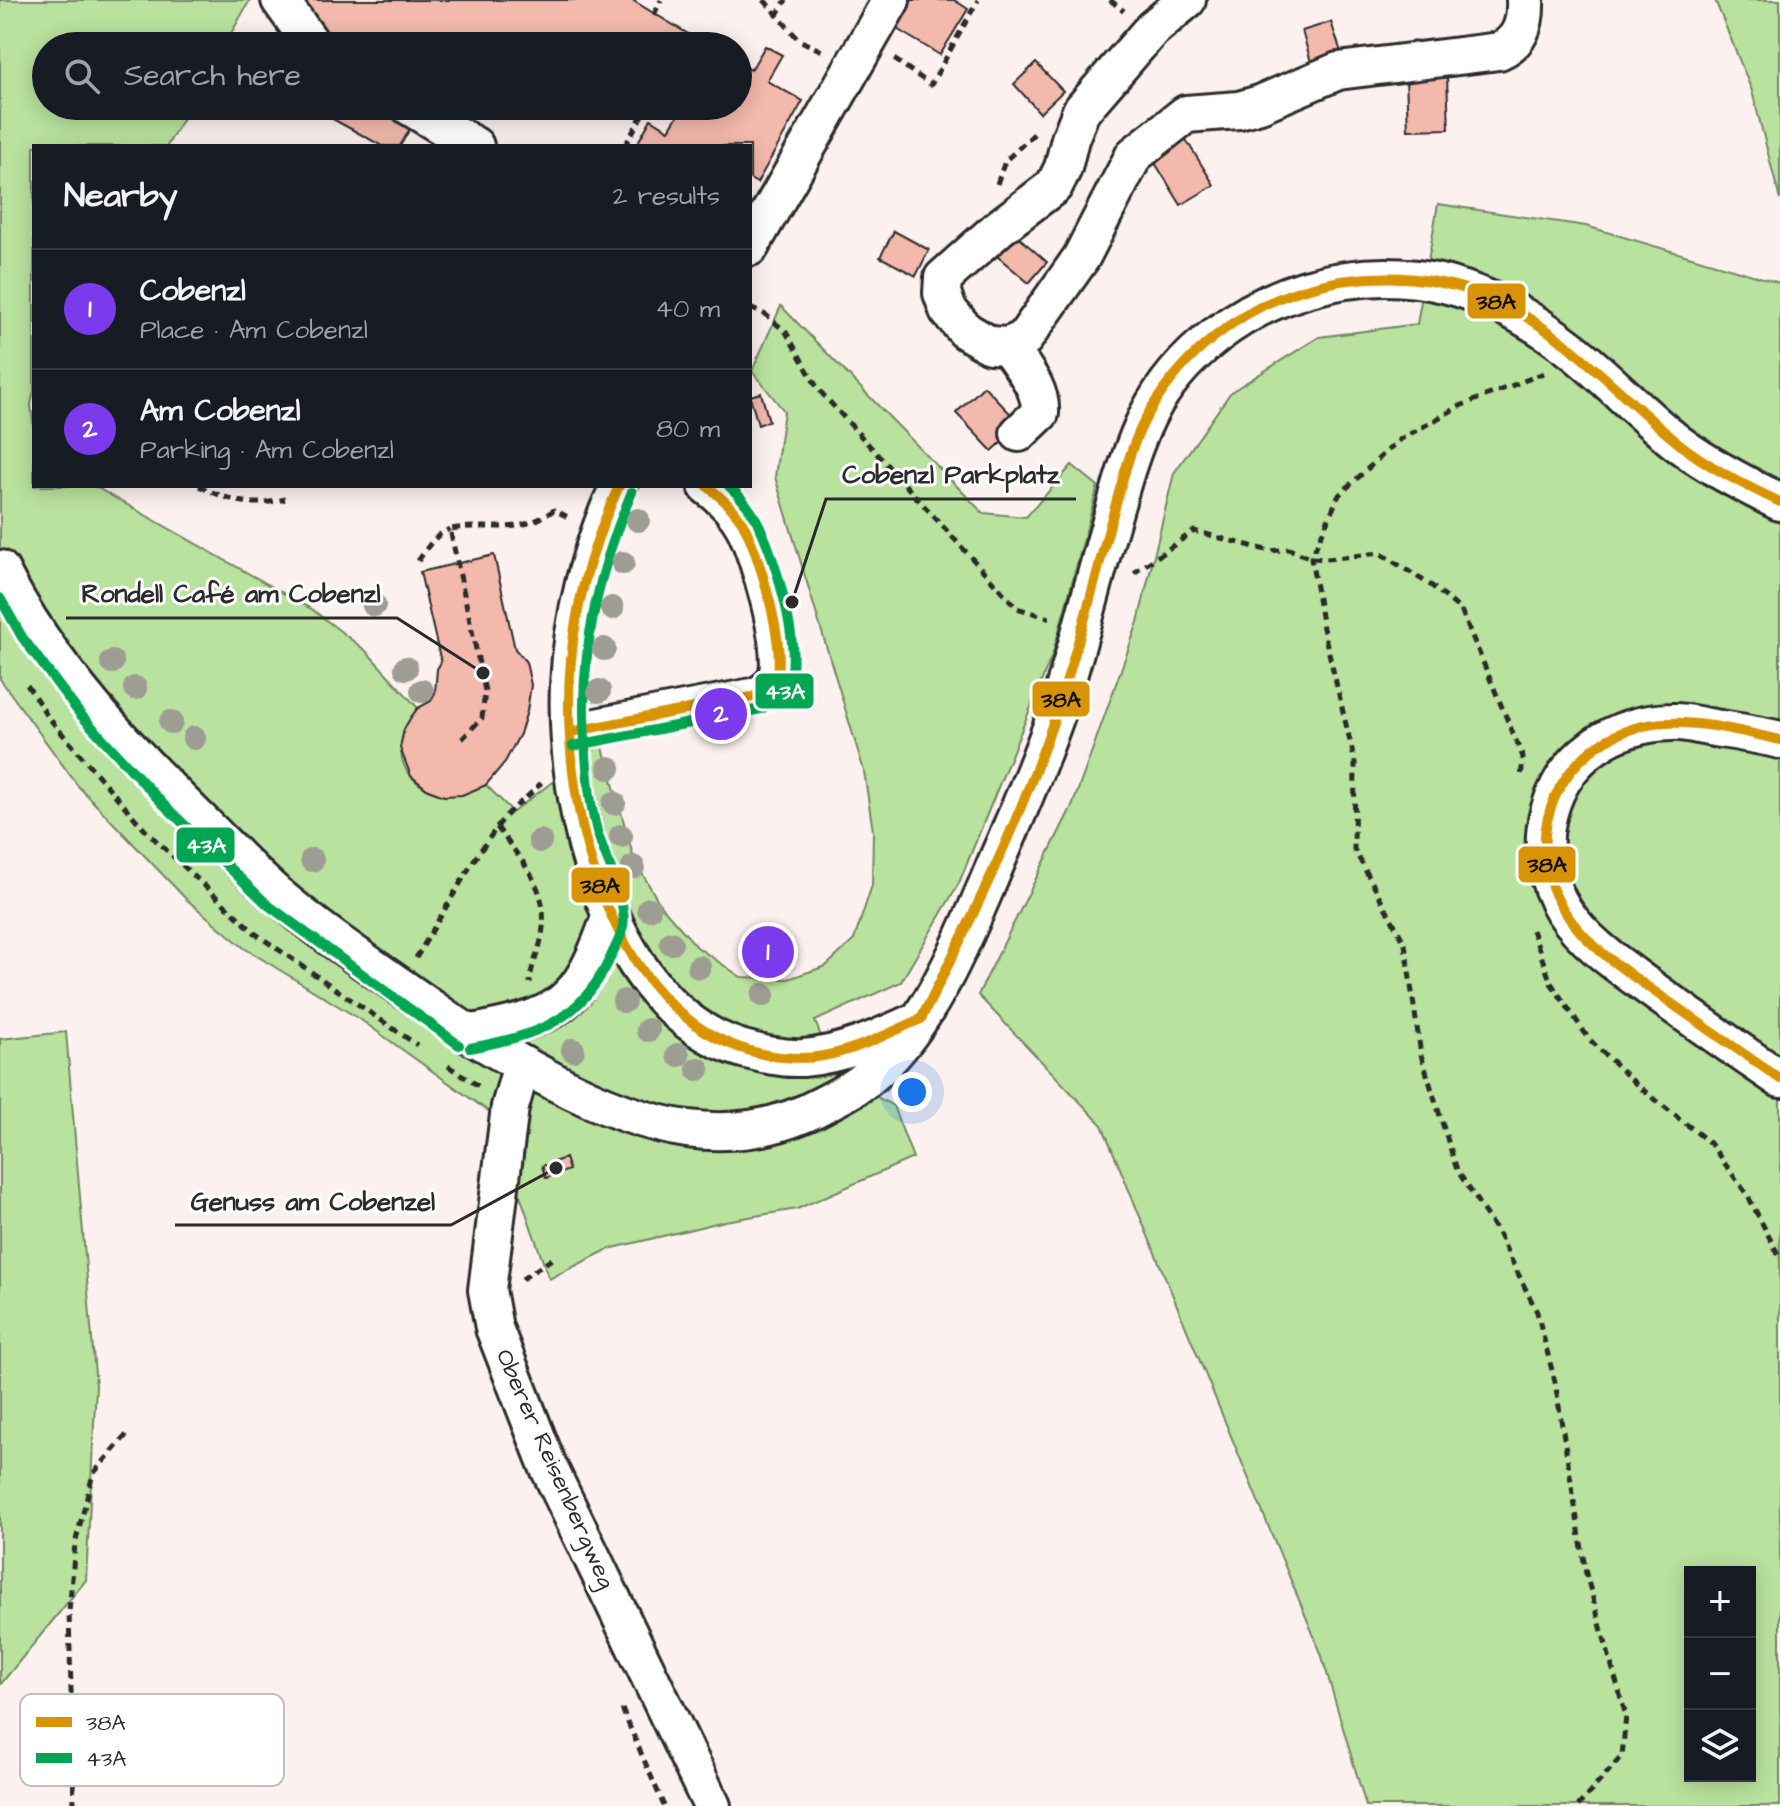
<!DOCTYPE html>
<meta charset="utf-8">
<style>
:root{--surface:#171b24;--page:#242831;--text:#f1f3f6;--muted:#9ea1a6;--line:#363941;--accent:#7c3aed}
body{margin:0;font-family:"Architects Daughter",sans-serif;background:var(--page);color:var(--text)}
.controls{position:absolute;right:24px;bottom:24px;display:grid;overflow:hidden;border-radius:0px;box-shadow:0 4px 20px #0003}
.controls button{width:72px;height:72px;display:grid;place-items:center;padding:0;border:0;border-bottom:2px solid var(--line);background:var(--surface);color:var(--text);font:40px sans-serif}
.you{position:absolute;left:912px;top:1092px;width:28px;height:28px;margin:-20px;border:6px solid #fff;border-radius:50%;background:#1a73e8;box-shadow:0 0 0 12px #1a73e833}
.badge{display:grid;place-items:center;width:52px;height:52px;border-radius:50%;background:var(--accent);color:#fff;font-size:26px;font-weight:700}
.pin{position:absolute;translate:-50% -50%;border:4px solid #fff;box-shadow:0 2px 8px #0006}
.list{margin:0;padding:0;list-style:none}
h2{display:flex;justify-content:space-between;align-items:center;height:104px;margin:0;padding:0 32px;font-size:34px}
h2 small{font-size:26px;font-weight:400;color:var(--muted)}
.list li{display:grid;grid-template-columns:52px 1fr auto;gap:24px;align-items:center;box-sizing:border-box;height:120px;padding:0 32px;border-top:2px solid var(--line)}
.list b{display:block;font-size:30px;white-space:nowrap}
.list p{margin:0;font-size:26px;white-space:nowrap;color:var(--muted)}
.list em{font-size:26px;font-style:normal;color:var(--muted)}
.icon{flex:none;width:44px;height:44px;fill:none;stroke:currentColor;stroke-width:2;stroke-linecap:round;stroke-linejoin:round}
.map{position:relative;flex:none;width:1780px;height:1806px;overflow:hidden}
.search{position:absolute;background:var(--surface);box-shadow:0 4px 20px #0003;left:32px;top:32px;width:720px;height:88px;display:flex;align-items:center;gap:20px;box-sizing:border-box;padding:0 28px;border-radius:44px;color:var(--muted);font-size:30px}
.panel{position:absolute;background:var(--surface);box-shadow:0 4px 20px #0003;left:32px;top:144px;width:720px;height:344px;border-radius:0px}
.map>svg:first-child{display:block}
</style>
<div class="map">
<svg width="1780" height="1806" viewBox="0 0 1780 1806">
<rect width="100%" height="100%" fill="#fdf1ef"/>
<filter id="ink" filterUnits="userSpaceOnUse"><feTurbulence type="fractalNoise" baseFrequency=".0125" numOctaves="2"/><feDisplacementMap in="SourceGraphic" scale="16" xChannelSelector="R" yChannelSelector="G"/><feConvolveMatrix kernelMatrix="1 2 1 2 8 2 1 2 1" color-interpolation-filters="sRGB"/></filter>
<g filter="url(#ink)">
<!-- green -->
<g fill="#b9e29e" stroke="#728664" stroke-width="2" fill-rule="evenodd">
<path d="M 0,0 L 250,0 L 224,46 L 46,46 L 46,106 L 190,106 L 167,146 L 34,146 L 34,390 L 31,405 L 34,430 L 34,486 L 94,486 L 313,610 L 366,651 L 418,708 C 373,762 425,815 486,785 L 513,812 L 602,744 L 634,859 L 661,906 L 697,947 L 741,977 L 788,979 L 826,966 L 854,940 L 872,885 L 873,831 L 864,771 L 775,477 L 784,411 L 752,371 L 781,306 L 983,513 L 1026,517 L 1072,465 L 1098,486 L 1053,653 L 959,883 L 901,982 L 815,1021 L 836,1074 L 893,1106 L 913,1158 L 797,1209 L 725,1221 L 609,1249 L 549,1279 L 492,1114 L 361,1020 L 244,948 L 186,899 L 78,786 L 0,679 Z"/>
<path d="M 1715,0 L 1780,0 L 1780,200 L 1752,91 Z"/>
<path d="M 1438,204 L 1586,226 L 1780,283 L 1780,1806 L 1366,1806 L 1321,1653 L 1102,1125 L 978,995 L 1073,804 L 1138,622 L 1174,473 L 1231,392 L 1319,337 L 1417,324 ZM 1690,1572 L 1750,1572 L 1750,1776 L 1690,1776 Z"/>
<path d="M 66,1032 L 96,1386 L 86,1580 L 0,1685 L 0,1039 Z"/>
</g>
<!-- building -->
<g fill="#f3b9ad" stroke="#2b2b2b" stroke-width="2">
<path d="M 303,0 L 632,0 L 708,46 L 505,46 L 500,43 L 498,46 L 340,46 L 325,37 Z"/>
<path d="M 912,0 L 954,0 L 968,9 L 940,55 L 895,28 Z"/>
<path d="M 1331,22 L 1341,52 L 1311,62 L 1302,31 Z"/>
<path d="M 765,46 L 782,55 L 767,81 L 803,101 L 757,183 L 750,179 L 750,146 L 636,146 L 651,119 L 669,130 L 683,106 L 738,106 L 738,63 L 751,70 Z"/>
<path d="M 1036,63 L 1063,91 L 1040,113 L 1014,84 Z"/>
<path d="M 1447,77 L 1449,129 L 1408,130 L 1406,78 Z"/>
<path d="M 309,106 L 372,106 L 411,127 L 400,146 L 382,146 Z"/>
<path d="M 1185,138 L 1214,185 L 1181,205 L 1152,158 Z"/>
<path d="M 894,231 L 929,250 L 916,276 L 880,257 Z"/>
<path d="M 1015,234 L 1047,262 L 1029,283 L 997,256 Z"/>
<path d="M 984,386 L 1021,425 L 992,451 L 956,413 Z"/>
<path d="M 761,393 L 769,421 L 758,425 L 750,396 Z"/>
<path d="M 494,555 L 515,649 L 526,662 L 531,685 L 527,711 L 520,734 L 505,762 L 486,785 L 462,795 L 444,796 L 428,790 L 411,776 L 400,748 L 404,729 L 411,717 L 418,708 L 431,701 L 435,693 L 437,669 L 441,662 L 420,572 Z"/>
<path d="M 565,1158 L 569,1170 L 546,1178 L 542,1166 Z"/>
</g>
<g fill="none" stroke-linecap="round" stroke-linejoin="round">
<!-- minor casing -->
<g stroke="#2b2b2b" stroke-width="42">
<g id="minor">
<path d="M 280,0 L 313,46"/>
<path d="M 1187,0 L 1152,29 L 1081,111 L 1070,139 L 1063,168 L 1054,186 L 999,228 L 943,278 L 942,293 L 948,310 L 966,331 L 990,345 L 1008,346 L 1024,339 L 1081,258 L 1134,155 L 1186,114 L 1239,110 L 1260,104 L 1338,71 L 1499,51 C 1520,42 1526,23 1525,0"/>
<path d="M 409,106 L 475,146"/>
<path d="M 750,247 L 891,0"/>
<path d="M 1008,346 C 1021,366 1042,388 1040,413 L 1019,433"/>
<path d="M 619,486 C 590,547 572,617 569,685 C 564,807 609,1010 743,1049 C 762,1054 782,1059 803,1058 C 842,1055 877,1039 912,1023"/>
<path d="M 0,569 C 50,669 130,752 210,830 C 231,851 252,873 275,893 C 324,935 379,971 431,1008 C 470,1036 511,1059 553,1081 C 641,1127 731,1155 824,1104 C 839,1096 856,1088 869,1077 C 930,1028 969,927 999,856 C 1020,808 1040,761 1057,712 C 1077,650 1092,587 1110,525 C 1121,487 1131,449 1148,415 C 1179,354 1242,308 1306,289 C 1407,259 1491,287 1572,350 C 1609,379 1641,415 1679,444 C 1710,467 1745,485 1780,502"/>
<path d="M 570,732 L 757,696 C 764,692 772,687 776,679 C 788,652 758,554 745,528 C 736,511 722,497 707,486"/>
<path d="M 1780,740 C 1756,734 1732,731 1708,727 C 1696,725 1683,721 1672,722 C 1614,723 1564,756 1549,812 C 1540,845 1545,881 1564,911 C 1585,943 1620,966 1650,988 C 1693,1019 1736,1049 1780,1079"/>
<path d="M 467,1034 C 560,1017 579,1007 611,915"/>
<path d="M 522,1065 L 510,1107 L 487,1290 L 494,1328 L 548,1466 L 712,1806"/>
</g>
</g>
<!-- path -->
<g stroke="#2b2b2b" stroke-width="5" stroke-dasharray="8 6" stroke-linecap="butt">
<path d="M 764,0 L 799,40 L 822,51"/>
<path d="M 1110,0 L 1124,11"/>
<path d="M 654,15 L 661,0"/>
<path d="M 776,16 L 786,0"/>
<path d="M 894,59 L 931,85 L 978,0"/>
<path d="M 625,146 L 647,106"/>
<path d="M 997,184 L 1005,161 L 1035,133"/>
<path d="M 750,308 L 766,315 L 786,332 L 818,389 L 1017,608 L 1049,618"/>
<path d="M 1544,373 L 1460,406 L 1399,440 L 1339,495 L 1311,558 L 1323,628 L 1355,762 L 1354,849 L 1405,944 L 1421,1055 L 1457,1170 L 1499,1235 L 1537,1312 L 1555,1382 L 1586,1574 L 1626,1716 L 1622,1756 L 1578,1806"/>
<path d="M 199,486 C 232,501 249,508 285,499"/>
<path d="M 418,561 C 427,548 434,535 450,529"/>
<path d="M 1134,573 L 1194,531 L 1270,551 L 1289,549 L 1311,558 L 1327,559 L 1380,553 L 1432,586 L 1461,610 L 1523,757 L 1521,779"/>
<path d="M 27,685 L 48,717 L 145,830 L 256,934 L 417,1045"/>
<path d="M 462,739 L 482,718 L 485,691 L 450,529 C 493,522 515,537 554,510 L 568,517"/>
<path d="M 497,827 C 512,806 525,801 541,783"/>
<path d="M 1532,930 L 1551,983 L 1589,1039 L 1637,1085 L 1710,1143 L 1748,1196 L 1780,1258"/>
<path d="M 416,958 L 474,860 L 497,827 C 524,865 552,890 541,940 C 538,955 530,968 530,983"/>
<path d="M 448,1066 L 480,1087"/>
<path d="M 522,1279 L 552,1259"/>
<path d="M 622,1709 L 664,1806"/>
<path d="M 74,1806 L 69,1612 L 75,1544 L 93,1474 L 129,1432"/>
</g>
<!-- minor -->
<use href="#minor" stroke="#fff" stroke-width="36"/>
<!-- bus-1 casing -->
<g stroke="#fff" stroke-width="16">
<g id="bus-1">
<path d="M 619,486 C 594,541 576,599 571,660 C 557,808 614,1057 801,1058 C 843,1058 884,1035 921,1019"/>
<path d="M 570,732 L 757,696 C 764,692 772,687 776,680 C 788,651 758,549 742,522 C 733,508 720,496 707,486"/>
<path d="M 1780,740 C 1741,731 1687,717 1648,725 C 1562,741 1515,836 1565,912 C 1587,946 1623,969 1655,992 C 1697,1021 1738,1050 1780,1079"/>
<path d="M 921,1019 C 971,921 1019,822 1055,717 C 1077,653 1093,587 1111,521 C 1122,484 1130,443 1151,409 C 1185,353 1240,309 1302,290 C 1358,273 1420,273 1475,292 C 1557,321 1612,389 1677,442 C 1708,467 1744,485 1780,502"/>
</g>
</g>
<!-- bus-2 casing -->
<g stroke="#fff" stroke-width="16">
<g id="bus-2">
<path d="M 0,598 L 22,637 L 80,714 L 163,804 L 268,905 L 459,1045"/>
<path d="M 573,746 L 761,709 C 772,704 783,697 788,685 C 804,651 774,552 756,519 C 749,507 740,496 729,486"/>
<path d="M 470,1048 C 538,1035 583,1021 613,952 C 619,940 626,926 623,912 C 620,884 605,858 597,831 C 589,802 587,770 585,740 C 579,653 598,571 632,492"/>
</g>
</g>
<!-- bus-1 -->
<use href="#bus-1" stroke="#d89406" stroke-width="10"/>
<!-- bus-2 -->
<use href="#bus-2" stroke="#00a651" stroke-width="10"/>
</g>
<!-- trees -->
<g fill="#9d9d93">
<circle cx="638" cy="520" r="12"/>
<circle cx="623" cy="563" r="12"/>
<circle cx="374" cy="605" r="12"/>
<circle cx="612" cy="608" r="12"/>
<circle cx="604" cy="649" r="12"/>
<circle cx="112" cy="662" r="12"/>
<circle cx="406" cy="668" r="12"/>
<circle cx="135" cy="688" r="12"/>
<circle cx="422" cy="691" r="12"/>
<circle cx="599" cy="691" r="12"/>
<circle cx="171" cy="722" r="12"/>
<circle cx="194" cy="738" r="12"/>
<circle cx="609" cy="768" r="12"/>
<circle cx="614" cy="803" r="12"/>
<circle cx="621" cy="836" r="12"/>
<circle cx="540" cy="841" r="12"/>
<circle cx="312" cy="860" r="12"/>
<circle cx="633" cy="867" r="12"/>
<circle cx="649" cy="909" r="12"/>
<circle cx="671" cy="943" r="12"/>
<circle cx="699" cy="967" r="12"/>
<circle cx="763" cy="995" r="12"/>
<circle cx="624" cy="1001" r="12"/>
<circle cx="648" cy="1030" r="12"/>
<circle cx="573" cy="1050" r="12"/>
<circle cx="678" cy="1055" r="12"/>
<circle cx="698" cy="1069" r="12"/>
</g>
</g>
<g text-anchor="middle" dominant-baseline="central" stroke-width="6" stroke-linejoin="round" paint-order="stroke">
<!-- street labels -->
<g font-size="24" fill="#2b2b2b" stroke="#fff">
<text transform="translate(555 1469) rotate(66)">Oberer Reisenbergweg</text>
</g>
</g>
<!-- legend -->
<rect x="20" y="1694" width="264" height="92" rx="12" fill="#fff" stroke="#bfbfbf" stroke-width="2"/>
<rect x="36" y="1717" width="36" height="10" fill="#d89406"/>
<rect x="36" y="1753" width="36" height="10" fill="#00a651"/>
<g font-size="22" fill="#2b2b2b">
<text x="86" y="1730">38A</text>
<text x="86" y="1766">43A</text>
</g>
<!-- callouts -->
<path fill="none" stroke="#2b2b2b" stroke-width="3" d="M792 602L826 499H1076M483 673L397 618H66M556 1168L451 1225H175"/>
<g fill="#2b2b2b" stroke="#fff" stroke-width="3">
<circle cx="792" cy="602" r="8"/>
<circle cx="483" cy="673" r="8"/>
<circle cx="556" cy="1168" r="8"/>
</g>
<g font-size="26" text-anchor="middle" font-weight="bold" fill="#2b2b2b" stroke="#fff" stroke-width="6" stroke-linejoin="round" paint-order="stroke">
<text x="951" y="483">Cobenzl Parkplatz</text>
<text x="231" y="602">Rondell Café am Cobenzl</text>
<text x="313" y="1210">Genuss am Cobenzel</text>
</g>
<g stroke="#fff" stroke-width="3">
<rect x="1466" y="282" width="61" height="38" rx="8" fill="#d89406"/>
<rect x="754" y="672" width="61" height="38" rx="8" fill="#00a651"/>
<rect x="1031" y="680" width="60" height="38" rx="8" fill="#d89406"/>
<rect x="175" y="826" width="61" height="38" rx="8" fill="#00a651"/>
<rect x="1517" y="845" width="60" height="39" rx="8" fill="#d89406"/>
<rect x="570" y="866" width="61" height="38" rx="8" fill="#d89406"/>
</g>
<g font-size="22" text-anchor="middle" font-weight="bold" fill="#fff">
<text x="785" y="699">43A</text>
<text x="206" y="853">43A</text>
</g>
<g font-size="22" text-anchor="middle" font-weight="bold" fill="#111">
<text x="1496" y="309">38A</text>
<text x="1061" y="707">38A</text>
<text x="1547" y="872">38A</text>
<text x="600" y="893">38A</text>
</g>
</svg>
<div class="controls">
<button>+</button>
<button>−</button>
<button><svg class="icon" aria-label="layers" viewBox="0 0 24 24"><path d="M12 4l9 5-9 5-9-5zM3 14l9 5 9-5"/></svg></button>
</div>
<div class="you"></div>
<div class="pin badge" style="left:768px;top:952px">1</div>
<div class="pin badge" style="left:721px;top:714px">2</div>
<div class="search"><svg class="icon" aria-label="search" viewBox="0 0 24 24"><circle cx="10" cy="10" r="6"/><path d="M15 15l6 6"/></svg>Search here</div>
<section class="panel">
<h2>Nearby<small>2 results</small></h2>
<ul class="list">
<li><span class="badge">1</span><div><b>Cobenzl</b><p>Place · Am Cobenzl</p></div><em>40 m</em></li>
<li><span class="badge">2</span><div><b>Am Cobenzl</b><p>Parking · Am Cobenzl</p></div><em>80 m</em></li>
</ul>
</section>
</div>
